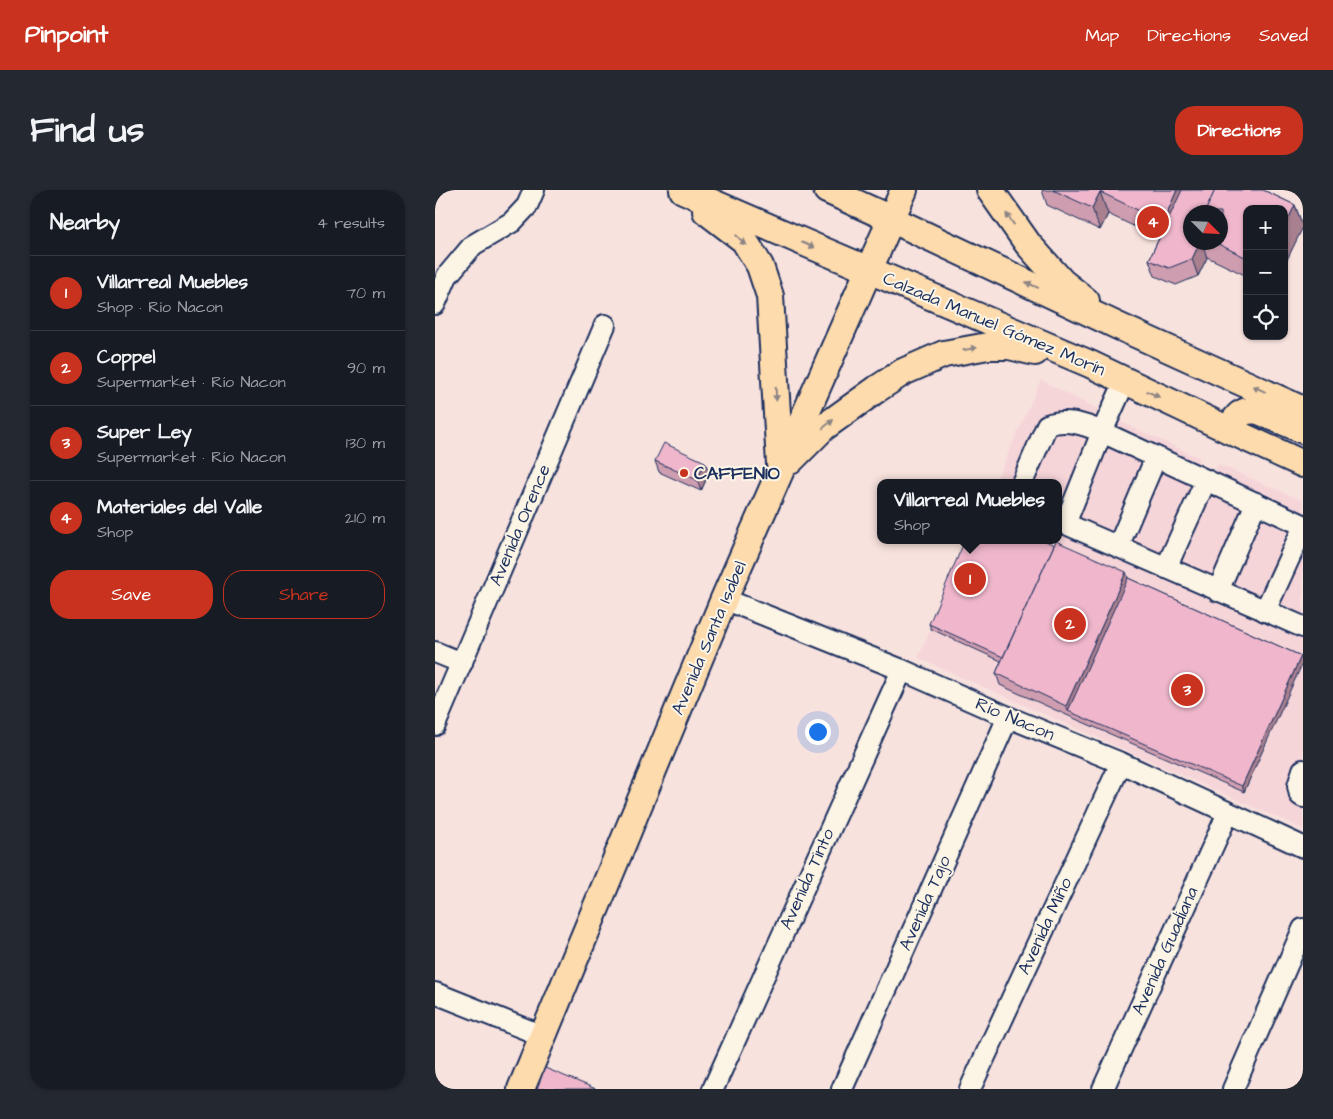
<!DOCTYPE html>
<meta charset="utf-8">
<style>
:root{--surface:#171b24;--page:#242831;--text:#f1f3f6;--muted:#9ea1a6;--line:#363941;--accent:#c8321e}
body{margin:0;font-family:"Architects Daughter",sans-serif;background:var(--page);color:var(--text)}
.controls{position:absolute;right:15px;top:15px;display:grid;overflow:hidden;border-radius:10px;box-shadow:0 1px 4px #0004}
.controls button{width:45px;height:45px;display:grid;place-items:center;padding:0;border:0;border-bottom:1px solid var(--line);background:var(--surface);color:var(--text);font:25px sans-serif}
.compass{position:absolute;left:748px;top:15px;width:45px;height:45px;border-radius:50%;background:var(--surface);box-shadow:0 1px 4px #0004;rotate:114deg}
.you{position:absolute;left:382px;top:541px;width:18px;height:18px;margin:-12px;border:4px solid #fff;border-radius:50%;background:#1a73e8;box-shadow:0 0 0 8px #1a73e833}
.badge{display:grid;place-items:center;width:32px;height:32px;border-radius:50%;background:var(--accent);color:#fff;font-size:16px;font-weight:700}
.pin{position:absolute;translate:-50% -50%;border:2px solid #fff;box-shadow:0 1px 5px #0006}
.popup{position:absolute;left:442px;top:289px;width:185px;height:65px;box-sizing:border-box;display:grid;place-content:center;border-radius:10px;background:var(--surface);filter:drop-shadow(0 1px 4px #0005);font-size:16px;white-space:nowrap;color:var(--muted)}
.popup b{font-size:19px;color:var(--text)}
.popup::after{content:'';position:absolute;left:50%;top:100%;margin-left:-10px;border:10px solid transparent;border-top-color:var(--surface)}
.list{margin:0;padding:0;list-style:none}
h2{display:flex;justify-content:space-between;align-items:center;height:65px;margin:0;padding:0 20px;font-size:21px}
h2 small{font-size:16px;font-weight:400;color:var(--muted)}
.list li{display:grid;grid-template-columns:32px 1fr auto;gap:15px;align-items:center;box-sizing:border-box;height:75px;padding:0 20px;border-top:1px solid var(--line)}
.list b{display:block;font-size:19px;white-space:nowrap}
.list p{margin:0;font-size:16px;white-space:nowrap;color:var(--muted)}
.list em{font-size:16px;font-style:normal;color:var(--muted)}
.actions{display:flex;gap:10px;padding:15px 20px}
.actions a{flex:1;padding:11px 0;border:1px solid var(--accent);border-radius:20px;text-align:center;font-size:18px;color:var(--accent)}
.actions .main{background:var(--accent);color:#fff}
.icon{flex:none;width:28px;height:28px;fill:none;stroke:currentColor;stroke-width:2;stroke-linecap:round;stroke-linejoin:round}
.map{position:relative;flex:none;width:868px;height:899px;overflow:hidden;border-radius:20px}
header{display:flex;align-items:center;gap:30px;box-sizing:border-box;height:70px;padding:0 25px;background:var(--accent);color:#fff}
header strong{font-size:24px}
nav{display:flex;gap:28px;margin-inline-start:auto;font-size:18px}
.intro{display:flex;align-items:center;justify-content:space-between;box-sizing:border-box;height:120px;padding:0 30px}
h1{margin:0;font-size:35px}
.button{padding:12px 22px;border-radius:20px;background:var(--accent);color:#fff;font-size:18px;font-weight:700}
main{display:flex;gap:30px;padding:0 30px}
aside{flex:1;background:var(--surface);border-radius:20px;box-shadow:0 1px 4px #0004}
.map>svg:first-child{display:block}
</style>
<header>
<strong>Pinpoint</strong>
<nav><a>Map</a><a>Directions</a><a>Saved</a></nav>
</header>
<div class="intro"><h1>Find us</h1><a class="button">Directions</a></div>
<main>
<aside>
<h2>Nearby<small>4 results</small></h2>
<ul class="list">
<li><span class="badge">1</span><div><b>Villarreal Muebles</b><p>Shop · Río Nacon</p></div><em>70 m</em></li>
<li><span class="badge">2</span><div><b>Coppel</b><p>Supermarket · Río Nacon</p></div><em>90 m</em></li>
<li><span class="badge">3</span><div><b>Super Ley</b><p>Supermarket · Río Nacon</p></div><em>130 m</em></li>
<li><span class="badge">4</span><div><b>Materiales del Valle</b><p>Shop</p></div><em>210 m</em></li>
</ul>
<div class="actions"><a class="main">Save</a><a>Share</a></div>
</aside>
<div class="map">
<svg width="868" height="899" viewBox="0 0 868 899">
<rect width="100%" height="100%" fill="#f8e2de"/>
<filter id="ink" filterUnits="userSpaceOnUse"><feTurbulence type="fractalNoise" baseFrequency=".02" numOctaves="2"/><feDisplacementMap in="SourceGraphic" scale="10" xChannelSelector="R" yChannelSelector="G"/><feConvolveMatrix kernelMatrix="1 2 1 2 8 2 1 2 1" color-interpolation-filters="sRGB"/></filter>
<g filter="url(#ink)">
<!-- built -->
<path fill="#f6d5d9" d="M 606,190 L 697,237 L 765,268 L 760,279 L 777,288 L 783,274 L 868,311 L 868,639 L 483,468 L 535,350 L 624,350 L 624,293 L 560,293 Z"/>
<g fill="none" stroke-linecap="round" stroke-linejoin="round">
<!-- minor casing -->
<g stroke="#1b2f5e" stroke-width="24">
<g id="minor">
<path d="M 0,114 L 12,86 L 38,55 L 77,32 L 92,16 L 99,0"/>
<path d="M 587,293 L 612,235 C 630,228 649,234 667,242 L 690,191"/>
<path d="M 624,331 L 868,437"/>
<path d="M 630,334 L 667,242 L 868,335"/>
<path d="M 683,357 L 721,267"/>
<path d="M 731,378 L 771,290"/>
<path d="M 783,401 L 821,313"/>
<path d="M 289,409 L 467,480 L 573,527 L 686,573 L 868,657"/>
<path d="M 830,421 L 868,338"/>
<path d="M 0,462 L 27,473"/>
<path d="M 0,535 L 170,135"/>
<path d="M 868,580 L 863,596 L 865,605 L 868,607"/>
<path d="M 0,803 L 108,846"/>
<path d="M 278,899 L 467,480"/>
<path d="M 407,899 L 573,527"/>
<path d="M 535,899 L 686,573"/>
<path d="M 668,899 L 793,623"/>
<path d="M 798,899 L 868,739"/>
</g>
</g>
<!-- major casing -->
<g stroke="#1b2f5e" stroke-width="30">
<g id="major">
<path d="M 248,0 L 375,55 L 655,174 L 794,240 L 868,274"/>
<path d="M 392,0 L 456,29 L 683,136 L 868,220"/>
<path d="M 555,0 L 593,54 L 627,92 L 651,111"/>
<path d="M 271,21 L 309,50 L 325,76 L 335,106 L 345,274"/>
<path d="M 794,240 C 801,227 806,218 824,221 L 868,240"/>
<path d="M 355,271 L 389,237 L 442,199 L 468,182 L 509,164 L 553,156 L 574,156 L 600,162"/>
<path d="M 86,899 L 289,409 L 469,0"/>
</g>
</g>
<!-- minor -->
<use href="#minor" stroke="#fcf5e5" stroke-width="20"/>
<!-- major -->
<use href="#major" stroke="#fedbac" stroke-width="26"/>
</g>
<!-- wall -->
<g fill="#ce9daf" stroke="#1b2f5e" fill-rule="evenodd">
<path d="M 607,0 L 828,0 L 860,15 L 868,37 L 812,19 L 812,86 L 772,67 L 763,86 L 741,95 L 720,86 L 714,70 L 724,48 L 673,24 L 665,40 L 612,15 ZM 756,22 L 786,52 L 756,52 Z"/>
<path d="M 220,271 L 270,272 L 274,283 L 266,301 L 224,282 Z"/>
<path d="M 693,388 L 866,466 L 809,602 L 636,527 L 565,495 L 561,483 L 566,471 L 496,439 L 494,434 Z"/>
</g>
<!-- shaded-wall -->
<g fill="#a8808f" stroke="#1b2f5e">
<path d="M 742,0 L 760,0 L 736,53 L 728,32 Z"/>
<path d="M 665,2 L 673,24 L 665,40 L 657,18 Z"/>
<path d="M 860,15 L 868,37 L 849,76 L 849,38 Z"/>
<path d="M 765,52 L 767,52 L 772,68 L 763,86 L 757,69 Z"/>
<path d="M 270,272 L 274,283 L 266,301 L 262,290 Z"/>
<path d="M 691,382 L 695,393 L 633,521 L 631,516 Z"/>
<path d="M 866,466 L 868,472 L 809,602 L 807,596 Z"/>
</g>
<!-- building -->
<g fill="#f0b7cc" stroke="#1b2f5e">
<path d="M 618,0 L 742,0 L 728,32 L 665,2 L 657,18 Z"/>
<path d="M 747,0 L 780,0 L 770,22 L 756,22 L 756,52 L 765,52 L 757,69 L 734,78 L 714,70 Z"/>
<path d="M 780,0 L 828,0 L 860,15 L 849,38 L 849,19 L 812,19 L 812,68 L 779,52 L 786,52 L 786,22 L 770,22 Z"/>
<path d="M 229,253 L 270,272 L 262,290 L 220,271 Z"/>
<path d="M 530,350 L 609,350 L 619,355 L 568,467 L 494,434 Z"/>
<path d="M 621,351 L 691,382 L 631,516 L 561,483 Z"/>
<path d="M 693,388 L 866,466 L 807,596 L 633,521 Z"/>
<path d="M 110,878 L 161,899 L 102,899 Z"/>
</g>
<!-- one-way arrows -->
<defs><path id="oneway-solid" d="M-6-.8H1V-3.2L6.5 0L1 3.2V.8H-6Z" transform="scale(1.25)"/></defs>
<g fill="#8c8585">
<use href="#oneway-solid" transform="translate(575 29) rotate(-125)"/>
<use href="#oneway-solid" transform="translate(306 50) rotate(45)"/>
<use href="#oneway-solid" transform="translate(373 55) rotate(23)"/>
<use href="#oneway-solid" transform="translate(597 95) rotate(-155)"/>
<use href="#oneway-solid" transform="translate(535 159) rotate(-10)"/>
<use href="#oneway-solid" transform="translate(824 199) rotate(-156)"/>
<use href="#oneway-solid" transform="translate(341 204) rotate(87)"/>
<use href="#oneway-solid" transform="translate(718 204) rotate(25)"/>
<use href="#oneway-solid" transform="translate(393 234) rotate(-39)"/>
</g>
</g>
<!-- markers -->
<circle fill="#c8321e" stroke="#fcf5e5" stroke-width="2" cx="249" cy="283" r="5"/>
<g text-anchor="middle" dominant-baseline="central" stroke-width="4" stroke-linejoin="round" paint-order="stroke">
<!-- street labels -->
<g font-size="18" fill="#1b2f5e" stroke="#fcf5e5">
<text transform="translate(559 134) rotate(23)">Calzada Manuel Gómez Morín</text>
<text transform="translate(85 335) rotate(-67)">Avenida Orence</text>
<text transform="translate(274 448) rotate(-67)">Avenida Santa Isabel</text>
<text transform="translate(580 529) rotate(23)">Río Nacon</text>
<text transform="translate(372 689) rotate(-66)">Avenida Tinto</text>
<text transform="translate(490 713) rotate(-66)">Avenida Tajo</text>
<text transform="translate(610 736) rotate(-65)">Avenida Miño</text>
<text transform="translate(730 761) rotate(-66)">Avenida Guadiana</text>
</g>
<!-- poi labels -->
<g font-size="18" font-weight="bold" fill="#1b2f5e" stroke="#fcf5e5" text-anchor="start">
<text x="259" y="283">CAFFENIO</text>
</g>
</g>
</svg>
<div class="controls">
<button>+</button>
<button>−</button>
<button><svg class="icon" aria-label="locate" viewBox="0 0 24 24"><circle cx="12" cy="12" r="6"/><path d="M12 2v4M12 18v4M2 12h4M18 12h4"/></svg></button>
</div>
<svg class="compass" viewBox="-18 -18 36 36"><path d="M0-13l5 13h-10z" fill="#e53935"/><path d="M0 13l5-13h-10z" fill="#9ea1a6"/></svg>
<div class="you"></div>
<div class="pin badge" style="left:535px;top:389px">1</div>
<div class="popup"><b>Villarreal Muebles</b>Shop</div>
<div class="pin badge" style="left:635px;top:434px">2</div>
<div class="pin badge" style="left:752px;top:500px">3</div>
<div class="pin badge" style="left:718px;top:32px">4</div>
</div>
</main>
